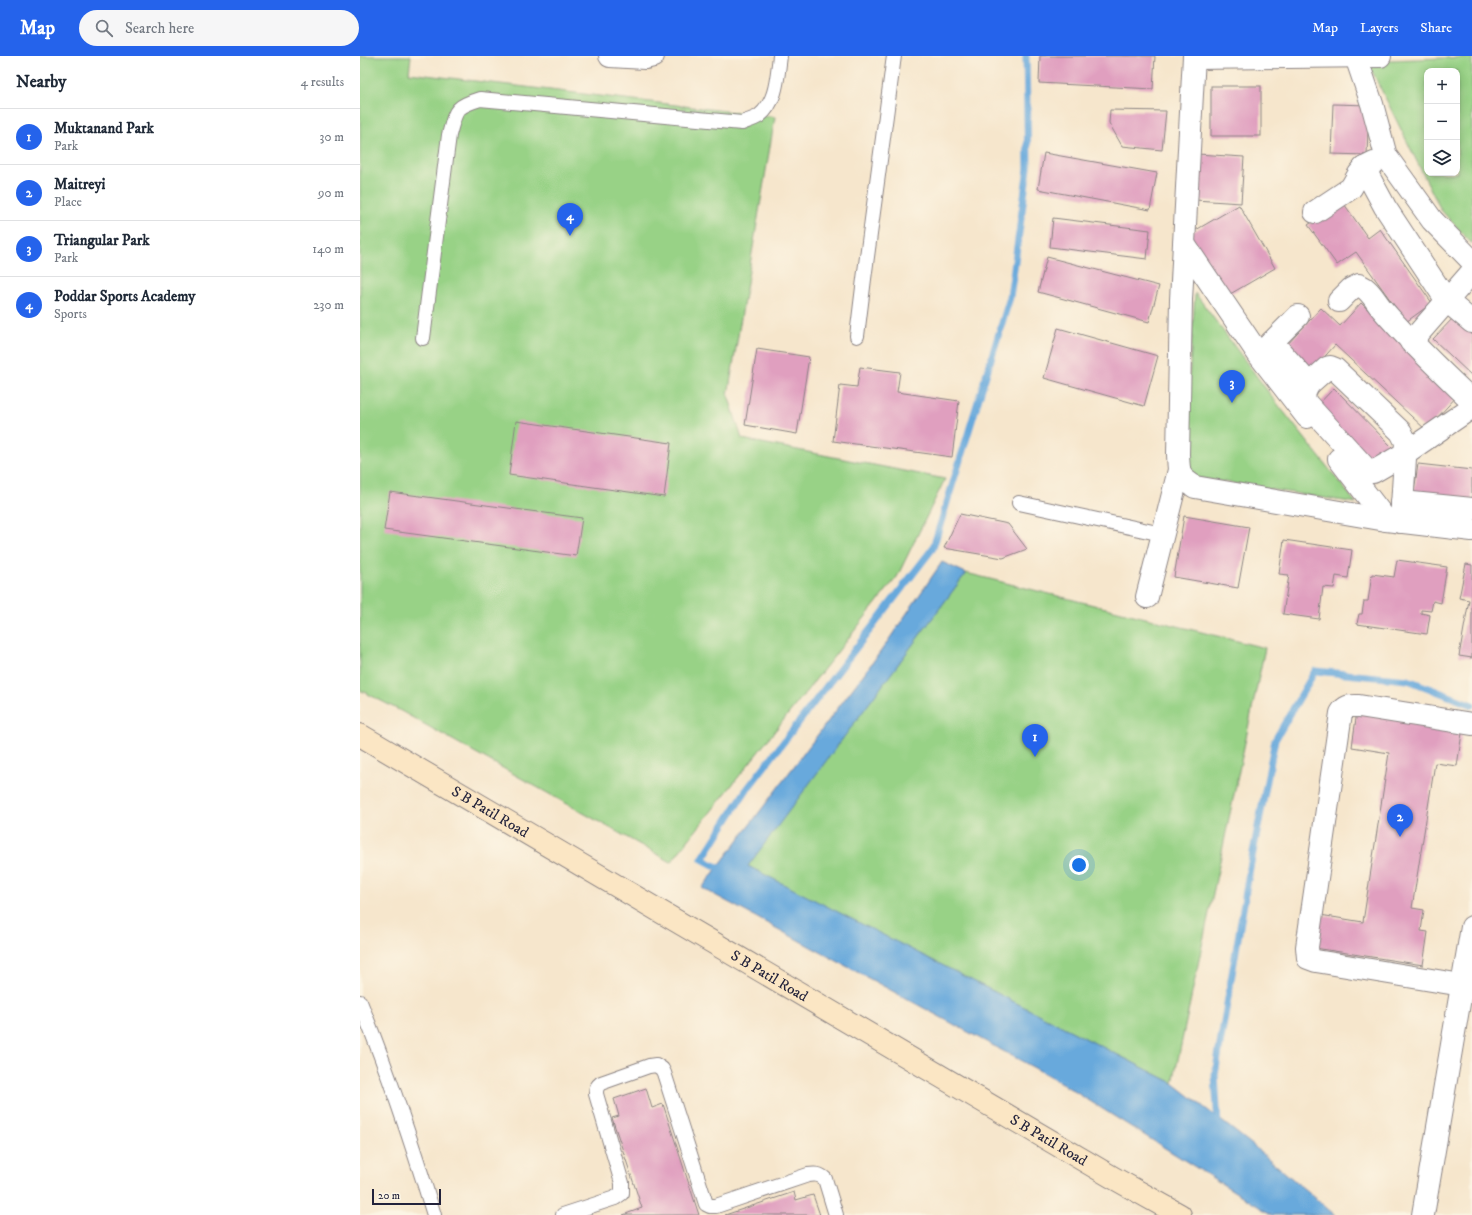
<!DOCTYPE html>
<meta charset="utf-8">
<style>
:root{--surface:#fff;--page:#f6f6f7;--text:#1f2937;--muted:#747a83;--line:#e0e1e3;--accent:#2563eb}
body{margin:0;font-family:"IM FELL DW Pica",serif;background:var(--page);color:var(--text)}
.controls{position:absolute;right:12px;top:12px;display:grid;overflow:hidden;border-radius:8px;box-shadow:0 2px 10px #0003}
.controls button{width:36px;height:36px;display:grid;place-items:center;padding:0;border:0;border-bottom:1px solid var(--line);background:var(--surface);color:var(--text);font:20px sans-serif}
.scale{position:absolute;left:12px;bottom:10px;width:69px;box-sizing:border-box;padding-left:4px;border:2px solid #22223b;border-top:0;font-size:11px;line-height:14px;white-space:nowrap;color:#22223b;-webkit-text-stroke:3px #fcf5e5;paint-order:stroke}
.you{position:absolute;left:719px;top:809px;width:14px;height:14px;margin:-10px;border:3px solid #fff;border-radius:50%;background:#1a73e8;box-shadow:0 0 0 6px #1a73e833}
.badge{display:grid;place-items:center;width:26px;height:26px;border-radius:50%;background:var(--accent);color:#fff;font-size:13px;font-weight:700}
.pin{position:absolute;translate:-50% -33px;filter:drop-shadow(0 1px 2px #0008)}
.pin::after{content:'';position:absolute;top:21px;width:14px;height:12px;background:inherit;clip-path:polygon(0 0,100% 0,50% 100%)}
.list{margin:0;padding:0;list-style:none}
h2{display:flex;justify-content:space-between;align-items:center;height:52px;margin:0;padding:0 16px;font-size:17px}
h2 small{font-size:13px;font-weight:400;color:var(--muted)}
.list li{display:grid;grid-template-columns:26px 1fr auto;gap:12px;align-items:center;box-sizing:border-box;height:56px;padding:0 16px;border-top:1px solid var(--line)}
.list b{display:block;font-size:15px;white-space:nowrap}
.list p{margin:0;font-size:13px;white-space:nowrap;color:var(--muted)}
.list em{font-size:13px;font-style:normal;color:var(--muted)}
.icon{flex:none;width:22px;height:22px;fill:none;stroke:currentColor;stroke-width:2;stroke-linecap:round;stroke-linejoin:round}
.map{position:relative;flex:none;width:1112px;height:1159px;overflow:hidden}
header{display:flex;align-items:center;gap:24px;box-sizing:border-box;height:56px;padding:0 20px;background:var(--accent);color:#fff}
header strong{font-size:19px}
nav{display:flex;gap:22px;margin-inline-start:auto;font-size:14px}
.search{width:280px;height:36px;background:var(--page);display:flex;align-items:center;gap:10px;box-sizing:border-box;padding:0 14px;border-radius:22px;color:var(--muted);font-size:15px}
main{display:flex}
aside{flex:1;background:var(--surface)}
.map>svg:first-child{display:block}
</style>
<header>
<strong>Map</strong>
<div class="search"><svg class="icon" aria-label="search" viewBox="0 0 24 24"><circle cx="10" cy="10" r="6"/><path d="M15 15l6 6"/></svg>Search here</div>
<nav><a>Map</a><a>Layers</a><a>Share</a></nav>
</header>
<main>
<aside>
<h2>Nearby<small>4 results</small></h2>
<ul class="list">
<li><span class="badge">1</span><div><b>Muktanand Park</b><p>Park</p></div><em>30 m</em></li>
<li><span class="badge">2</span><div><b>Maitreyi</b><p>Place</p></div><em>90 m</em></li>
<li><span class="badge">3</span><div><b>Triangular Park</b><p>Park</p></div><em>140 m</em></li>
<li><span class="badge">4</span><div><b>Poddar Sports Academy</b><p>Sports</p></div><em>230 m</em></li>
</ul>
</aside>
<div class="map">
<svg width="1112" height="1159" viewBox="0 0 1112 1159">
<rect width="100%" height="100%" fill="#fcf5e5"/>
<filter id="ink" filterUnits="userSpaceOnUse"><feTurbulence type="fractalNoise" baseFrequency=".025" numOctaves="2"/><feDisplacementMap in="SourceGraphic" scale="8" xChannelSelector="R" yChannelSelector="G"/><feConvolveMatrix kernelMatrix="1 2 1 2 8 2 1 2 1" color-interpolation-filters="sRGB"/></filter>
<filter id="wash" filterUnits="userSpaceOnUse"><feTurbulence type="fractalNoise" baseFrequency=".012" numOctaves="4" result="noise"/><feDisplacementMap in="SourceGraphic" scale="16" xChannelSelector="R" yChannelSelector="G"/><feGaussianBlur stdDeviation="0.9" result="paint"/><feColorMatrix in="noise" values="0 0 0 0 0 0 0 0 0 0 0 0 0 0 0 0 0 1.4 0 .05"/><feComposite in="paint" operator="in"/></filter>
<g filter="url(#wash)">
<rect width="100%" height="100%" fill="#f6e6cc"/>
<!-- green -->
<g fill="#98d286" stroke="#5d7a60" fill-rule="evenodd">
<path d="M 0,0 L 51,0 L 49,17 L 415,61 L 368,339 L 382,383 L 585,423 L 537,521 L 311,806 L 39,654 L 0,634 Z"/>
<path d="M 1112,1 L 1112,188 L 1081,154 L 1012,15 L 1002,5 ZM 1067,15 L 1097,15 L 1097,117 L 1067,117 Z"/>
<path d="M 835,237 L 912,341 L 996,447 L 827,420 L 827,354 Z"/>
<path d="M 606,517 L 905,592 L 813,1027 L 387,810 Z"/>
</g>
<!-- water -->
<path fill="#68a9dc" stroke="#45668c" d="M 582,506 L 606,517 L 388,810 L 813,1027 L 890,1087 L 975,1159 L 912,1159 L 693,1022 L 342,832 L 521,595 Z"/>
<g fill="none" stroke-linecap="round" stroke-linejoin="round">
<!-- stream -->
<g stroke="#68a9dc" stroke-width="7">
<path d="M 365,815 L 342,803 L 385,736 L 573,492 L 650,241 L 668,112 L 666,0"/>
<path d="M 858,1070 L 855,1019 L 889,817 L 915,684 L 955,615 L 1048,624 L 1112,649"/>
</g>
</g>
<g id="blocks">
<!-- building -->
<g fill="#e09fbf">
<path d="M 680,0 L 795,0 L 793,33 L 679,27 Z"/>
<rect x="851" y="30" width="50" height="50"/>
<path d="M 973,48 L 1009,49 L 1007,99 L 971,98 Z"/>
<path d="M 750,54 L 806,55 L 802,94 L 762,90 L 749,67 Z"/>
<path d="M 684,97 L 797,117 L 790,154 L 678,133 Z"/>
<path d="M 837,98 L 884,101 L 881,147 L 835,144 Z"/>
<path d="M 982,145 L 1008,182 L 1020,173 L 1072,247 L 1046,266 L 996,196 L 977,209 L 948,169 Z"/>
<path d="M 879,149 L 915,212 L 865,241 L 829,178 Z"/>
<path d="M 693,162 L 790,174 L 787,203 L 690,191 Z"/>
<path d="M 687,201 L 799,230 L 789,266 L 678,236 Z"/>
<path d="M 1001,247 L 1098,339 L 1066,374 L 975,289 L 951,316 L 925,291 L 961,252 L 980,270 Z"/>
<path d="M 1095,260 L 1112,275 L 1112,320 L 1073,283 Z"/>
<path d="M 698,272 L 798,300 L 784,350 L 684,322 Z"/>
<path d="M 397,293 L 449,301 L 437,378 L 385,369 Z"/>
<path d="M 500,311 L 540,316 L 537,336 L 599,345 L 592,401 L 473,385 L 480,329 L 497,331 Z"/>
<path d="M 974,332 L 1033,392 L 1013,411 L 955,352 Z"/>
<path d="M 156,365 L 311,387 L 304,441 L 149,419 Z"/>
<path d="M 1058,408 L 1112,414 L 1112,449 L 1053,443 Z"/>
<path d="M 30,436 L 222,462 L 216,500 L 24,474 Z"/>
<path d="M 600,458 L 648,468 L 667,493 L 643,502 L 584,492 Z"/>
<path d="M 824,460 L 889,471 L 878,532 L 814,521 Z"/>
<path d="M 924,484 L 992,494 L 988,522 L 976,520 L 974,532 L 963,531 L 959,563 L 923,558 L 929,519 L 919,518 Z"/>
<path d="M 1037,504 L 1087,511 L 1081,547 L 1073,545 L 1071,555 L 1061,554 L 1061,557 L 1070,559 L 1067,578 L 997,568 L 999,558 L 1002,558 L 1004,545 L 1008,545 L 1012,518 L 1034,521 Z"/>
<path d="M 1106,508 L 1112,509 L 1112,602 L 1099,600 L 1109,544 L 1099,542 Z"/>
<path d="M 997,655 L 1102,677 L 1097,710 L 1075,707 L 1052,852 L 1064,854 L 1061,875 L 1068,876 L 1063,909 L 955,892 L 960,859 L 1003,866 L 1029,697 L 992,691 Z"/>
<path d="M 286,1032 L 292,1052 L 303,1048 L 339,1159 L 263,1159 L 282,1152 L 252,1062 L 259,1060 L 254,1043 Z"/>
<path d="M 434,1136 L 436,1144 L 453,1139 L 460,1159 L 365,1159 Z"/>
</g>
</g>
</g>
<g filter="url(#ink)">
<use href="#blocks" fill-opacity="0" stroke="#8c8484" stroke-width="1"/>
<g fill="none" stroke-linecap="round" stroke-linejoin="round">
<!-- lane casing -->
<g stroke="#8c8484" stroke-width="16">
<g id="lane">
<path d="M 497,280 L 504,223 L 534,0"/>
<path d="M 63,282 L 89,79 C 96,54 94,51 120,43 L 382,67 C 387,65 394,63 399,60 C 417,46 417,21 420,0"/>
<path d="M 659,447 L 802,478"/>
<path d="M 0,946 C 28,1015 52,1087 74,1159"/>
<path d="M 203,1159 L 255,1142 L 262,1137 L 262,1127 L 236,1038 C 236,1032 237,1030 241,1027 L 289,1010 L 296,1009 L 302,1013 L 304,1017 L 346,1148 L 350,1150 L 356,1150 L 448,1119 C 455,1118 460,1118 465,1123 L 476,1159"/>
</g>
</g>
<!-- street casing -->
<g stroke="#8c8484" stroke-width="24">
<g id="street">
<path d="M 250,0 L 285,2 L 293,0"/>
<path d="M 834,0 L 821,244 L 818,398 C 819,418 818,420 835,431 L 1026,464 L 1112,474"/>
<path d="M 996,1 L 1012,48 L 1026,100 L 1072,164 L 1112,205"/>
<path d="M 834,2 L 1020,0"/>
<path d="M 1004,112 L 1025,151 L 1087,245 L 1112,266"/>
<path d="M 955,156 L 991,132 L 999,118 L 1004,112 L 1014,107"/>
<path d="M 824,188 L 899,299 L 947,361"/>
<path d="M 912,286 L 949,328 C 945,335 942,340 947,348 L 1009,416 L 1013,416 L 1044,398 L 1108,354 L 1111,349 L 1109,342 C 1079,313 1049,285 1022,253 C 1015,245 1010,233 999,229 L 991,233 L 979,245"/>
<path d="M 1051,286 L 1112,216"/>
<path d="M 901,297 L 938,260"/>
<path d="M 949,328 L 967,312 L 970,311 L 975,313 L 1041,376 L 1046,386 L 1041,466"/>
<path d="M 979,403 L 1026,464"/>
<path d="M 1042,446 L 1112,453"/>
<path d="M 787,541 L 819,414"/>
<path d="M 1102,929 L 956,905 L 948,902 L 947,891 L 981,657 C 986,649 990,650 999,650 L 1112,668"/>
<path d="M 1063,1159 L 1112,871"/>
</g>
</g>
<!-- secondary casing -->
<g stroke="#8c8484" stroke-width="24">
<g id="secondary">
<path id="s1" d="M 0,679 L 752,1121 L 820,1159"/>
</g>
</g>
<!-- lane -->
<use href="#lane" stroke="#fff" stroke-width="14"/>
<!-- street -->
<use href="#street" stroke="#fff" stroke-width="22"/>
<!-- secondary -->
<use href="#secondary" stroke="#fbe6c4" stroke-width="22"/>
</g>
</g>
<g text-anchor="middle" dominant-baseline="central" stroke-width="3" stroke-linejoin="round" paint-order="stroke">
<!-- street labels -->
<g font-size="15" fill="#22223b" stroke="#fcf5e5">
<text stroke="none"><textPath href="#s1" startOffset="151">S B Patil Road</textPath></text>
<text stroke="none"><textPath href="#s1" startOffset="475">S B Patil Road</textPath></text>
<text stroke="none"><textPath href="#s1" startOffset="799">S B Patil Road</textPath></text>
</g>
</g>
</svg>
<div class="controls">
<button>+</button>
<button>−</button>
<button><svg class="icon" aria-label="layers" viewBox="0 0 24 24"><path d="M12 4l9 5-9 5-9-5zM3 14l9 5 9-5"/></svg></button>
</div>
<div class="scale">20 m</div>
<div class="you"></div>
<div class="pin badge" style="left:675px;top:701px">1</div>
<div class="pin badge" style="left:1040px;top:781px">2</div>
<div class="pin badge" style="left:872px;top:347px">3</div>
<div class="pin badge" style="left:210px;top:180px">4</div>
</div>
</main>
